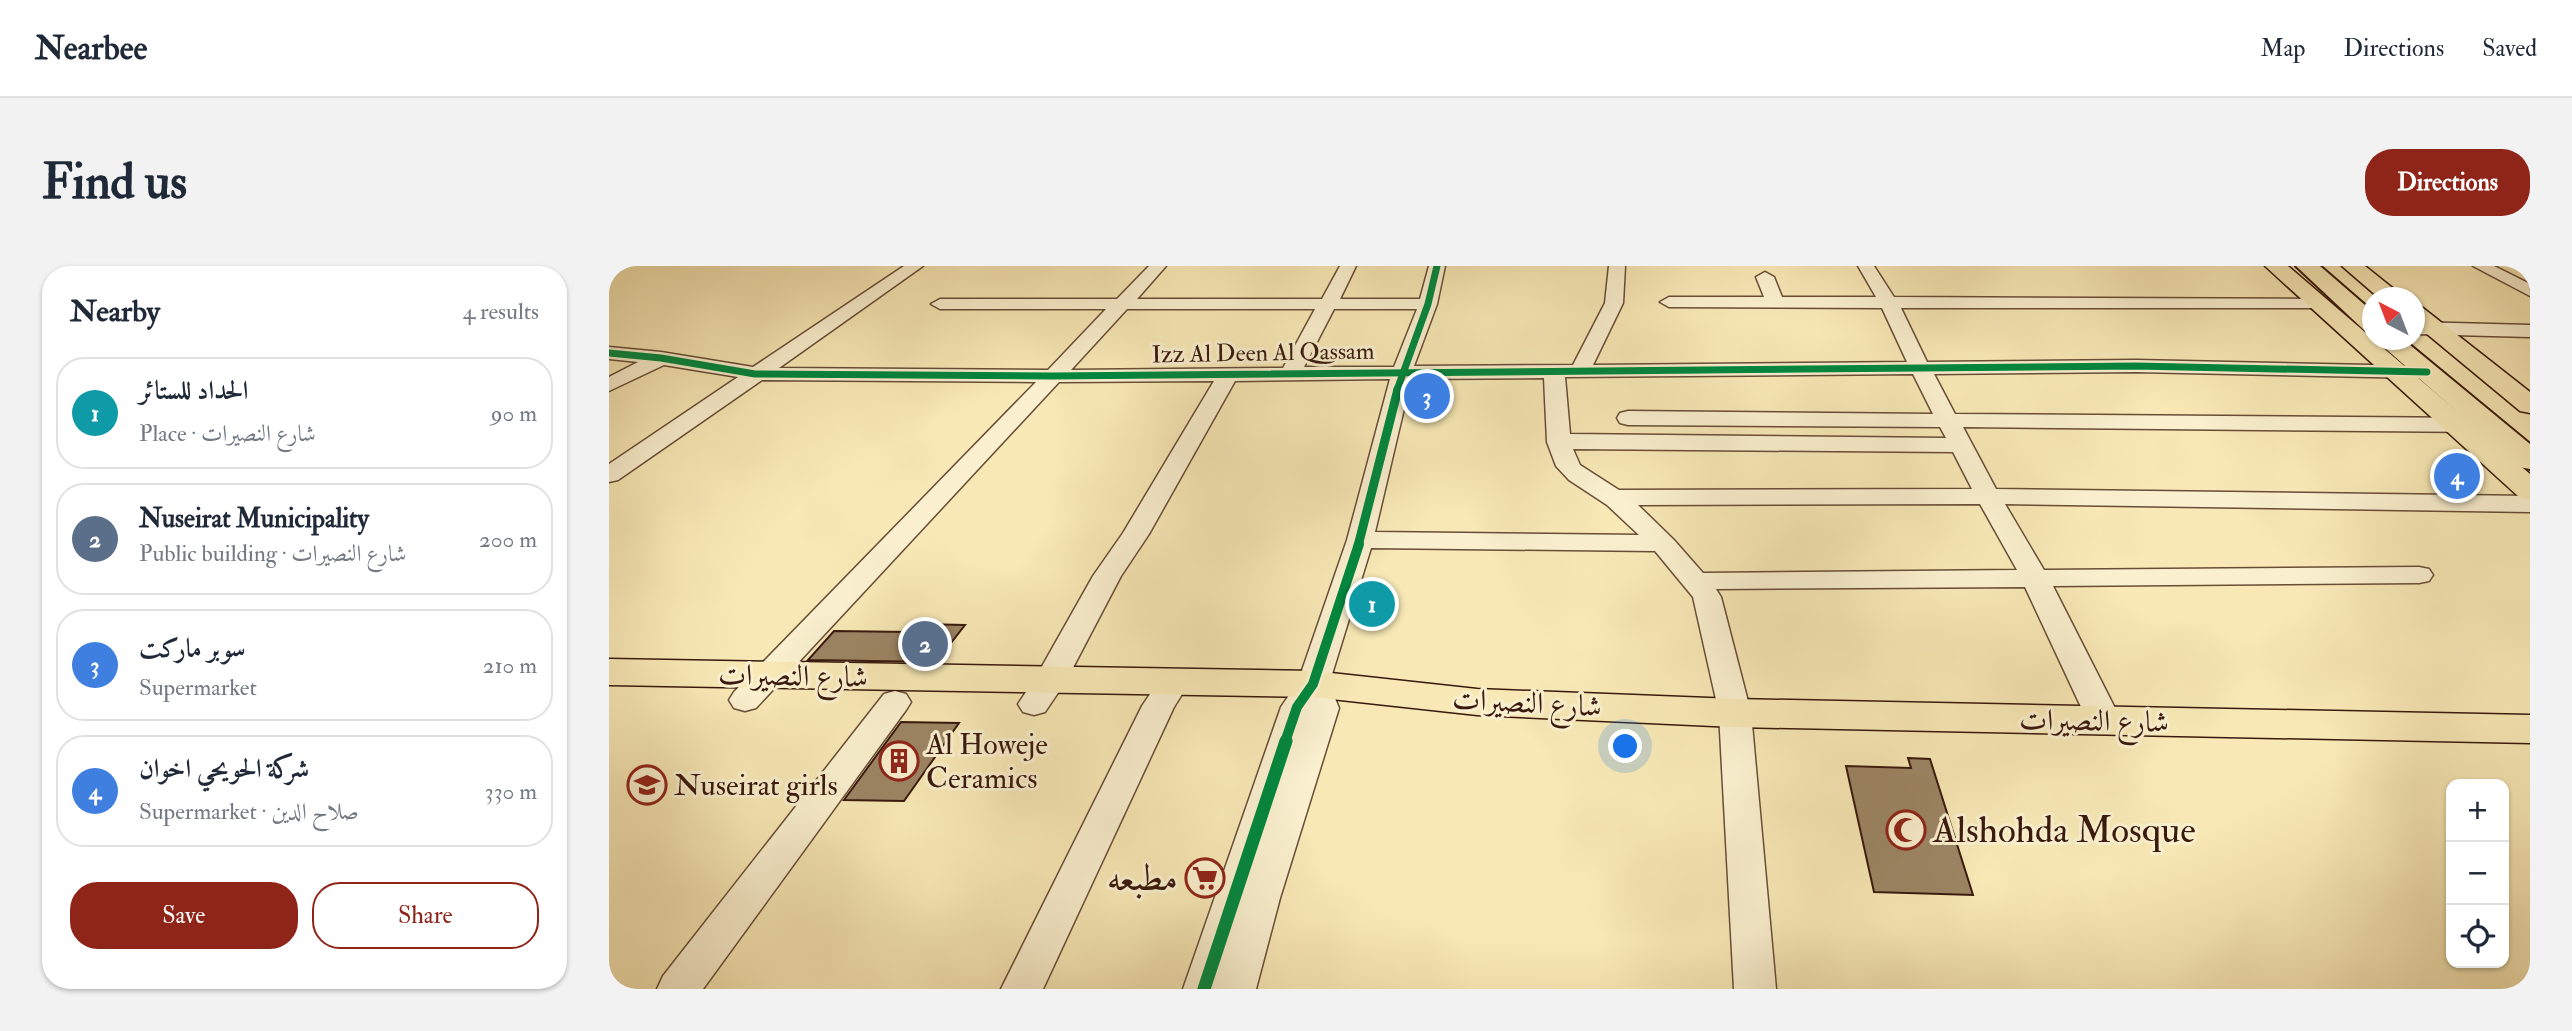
<!DOCTYPE html>
<meta charset="utf-8">
<style>
:root{--surface:#fff;--page:#f2f2f3;--text:#1f2937;--muted:#747a83;--line:#e0e1e3;--accent:#8f2418}
body{margin:0;font-family:"IM FELL Double Pica",Amiri,serif;background:var(--page);color:var(--text)}
.controls{position:absolute;right:21px;bottom:21px;display:grid;overflow:hidden;border-radius:14px;box-shadow:0 2px 5px #0004}
.controls button{width:63px;height:63px;display:grid;place-items:center;padding:0;border:0;border-bottom:2px solid var(--line);background:var(--surface);color:var(--text);font:35px sans-serif}
.compass{position:absolute;left:1753px;top:21px;width:63px;height:63px;border-radius:50%;background:var(--surface);box-shadow:0 2px 5px #0004;rotate:318deg}
.you{position:absolute;left:1017px;top:481px;width:24px;height:24px;margin:-18px;border:5px solid #fff;border-radius:50%;background:#1a73e8;box-shadow:0 0 0 10px #1a73e833}
.badge{display:grid;place-items:center;width:46px;height:46px;border-radius:50%;background:var(--accent);color:#fff;font-size:23px;font-weight:700}
.pin{position:absolute;translate:-50% -50%;border:4px solid #fff;box-shadow:0 2px 7px #0006}
.list{margin:0;padding:0;list-style:none}
h2{display:flex;justify-content:space-between;align-items:center;height:91px;margin:0;padding:0 28px;font-size:30px}
h2 small{font-size:23px;font-weight:400;color:var(--muted)}
.list li{display:grid;grid-template-columns:46px 1fr auto;gap:21px;align-items:center;box-sizing:border-box;height:112px;margin:0 14px 14px;padding:0 14px;border:2px solid var(--line);border-radius:28px}
.list b{display:block;font-size:26px;white-space:nowrap}
.list p{margin:0;font-size:23px;white-space:nowrap;color:var(--muted)}
.list em{font-size:23px;font-style:normal;color:var(--muted)}
.actions{display:flex;gap:14px;padding:21px 28px}
.actions a{flex:1;padding:16px 0;border:2px solid var(--accent);border-radius:28px;text-align:center;font-size:24px;color:var(--accent)}
.actions .main{background:var(--accent);color:#fff}
.icon{flex:none;width:38px;height:38px;fill:none;stroke:currentColor;stroke-width:2;stroke-linecap:round;stroke-linejoin:round}
.map{position:relative;flex:none;width:1921px;height:723px;overflow:hidden;border-radius:28px}
header{display:flex;align-items:center;gap:42px;box-sizing:border-box;height:98px;padding:0 35px;background:var(--surface);border-bottom:2px solid var(--line)}
header strong{font-size:33px}
nav{display:flex;gap:38px;margin-inline-start:auto;font-size:24px}
.intro{display:flex;align-items:center;justify-content:space-between;box-sizing:border-box;height:168px;padding:0 42px}
h1{margin:0;font-size:49px}
.button{padding:18px 32px;border-radius:28px;background:var(--accent);color:#fff;font-size:24px;font-weight:700}
main{display:flex;gap:42px;padding:0 42px}
aside{flex:1;background:var(--surface);border-radius:28px;box-shadow:0 2px 5px #0004}
.map>svg:first-child{display:block}
</style>
<header>
<strong>Nearbee</strong>
<nav><a>Map</a><a>Directions</a><a>Saved</a></nav>
</header>
<div class="intro"><h1>Find us</h1><a class="button">Directions</a></div>
<main>
<aside>
<h2>Nearby<small>4 results</small></h2>
<ul class="list">
<li><span class="badge" style="background:#0f9aa8">1</span><div><b>الحداد للستائر</b><p>Place · شارع النصيرات</p></div><em>90 m</em></li>
<li><span class="badge" style="background:#5c6f8a">2</span><div><b>Nuseirat Municipality</b><p>Public building · شارع النصيرات</p></div><em>200 m</em></li>
<li><span class="badge" style="background:#3f7fe0">3</span><div><b>سوبر ماركت</b><p>Supermarket</p></div><em>210 m</em></li>
<li><span class="badge" style="background:#3f7fe0">4</span><div><b>شركة الحويحي اخوان</b><p>Supermarket · صلاح الدين</p></div><em>330 m</em></li>
</ul>
<div class="actions"><a class="main">Save</a><a>Share</a></div>
</aside>
<div class="map">
<svg width="1921" height="723" viewBox="0 0 1921 723">
<rect width="100%" height="100%" fill="#f7e8b5"/>
<filter id="stains"><feTurbulence type="fractalNoise" baseFrequency=".00286" numOctaves="4"/><feColorMatrix values="0 0 0 0 .2 0 0 0 0 .09 0 0 0 0 .02 0 0 0 .5 -.17"/></filter>
<radialGradient id="worn" r=".72"><stop offset=".6" stop-color="#630" stop-opacity="0"/><stop offset="1" stop-color="#630" stop-opacity=".3"/></radialGradient>
<!-- building -->
<g fill="#9c8564" stroke="#39190d" stroke-width="2">
<path d="M 308,358 L 356,359 L 327,396 L 199,394 L 225,365 L 301,366 Z"/>
<path d="M 292,456 L 350,457 L 295,535 L 235,534 Z"/>
<path d="M 1299,492 L 1321,493 L 1364,629 L 1265,626 L 1237,500 L 1302,502 Z"/>
</g>
<g fill="none" stroke-linecap="round" stroke-linejoin="round">
<!-- minor casing -->
<g stroke="#684d37" stroke-width="3">
<g id="minor">
<path d="M 295,0 L 314,0 L 170,102 L 439,104 L 497,43 L 331,43 L 322,38 L 331,33 L 508,33 L 540,0 L 557,0 L 528,33 L 713,33 L 731,0 L 747,0 L 731,33 L 811,33 L 820,0 L 836,0 L 828,38 L 805,100 L 964,99 L 996,37 L 1000,0 L 1016,0 L 1014,37 L 984,99 L 1298,96 L 1273,42 L 1060,41 L 1051,36 L 1060,31 L 1155,31 L 1147,11 L 1156,6 L 1165,11 L 1173,31 L 1267,31 L 1249,0 L 1265,0 L 1285,31 L 1707,33 L 1713,34 L 1716,38 L 1713,42 L 1292,42 L 1318,96 L 1527,94 L 1811,100 L 1818,102 L 1821,106 L 1818,110 L 1811,112 L 1527,106 L 1325,108 L 1346,148 L 1870,152 L 1878,154 L 1881,159 L 1878,164 L 1870,166 L 1354,161 L 1387,223 L 1921,230 L 1921,246 L 1396,238 L 1435,304 L 1810,301 L 1820,303 L 1824,309 L 1820,315 L 1810,317 L 1444,320 L 1513,456 L 1508,464 L 1496,467 L 1484,464 L 1479,456 L 1416,321 L 1107,323 L 1112,331 L 1142,447 L 1167,723 L 1125,723 L 1110,447 L 1084,331 L 1046,285 L 762,282 L 720,418 L 730,442 L 671,632 L 647,723 L 574,723 L 672,441 L 689,416 L 738,274 L 781,113 L 626,115 L 540,268 L 512,310 L 457,415 L 436,446 L 425,449 L 414,446 L 409,438 L 427,411 L 484,310 L 514,267 L 605,115 L 450,116 L 147,442 L 136,445 L 125,442 L 120,434 L 125,426 L 427,116 L 153,114 L 9,214 L 0,216 L 0,198 L 129,111 L 55,99 L 0,125 L 0,111 L 29,96 L 0,93 L 0,81 L 52,86 L 144,101 ZM 518,43 L 706,43 L 674,102 L 462,104 ZM 725,43 L 808,43 L 785,101 L 695,101 ZM 1304,108 L 1324,148 L 1019,145 L 1011,147 L 1008,152 L 1011,157 L 1019,159 L 1331,161 L 1337,172 L 961,168 L 956,111 ZM 935,112 L 938,176 L 947,200 L 960,214 L 998,239 L 1030,269 L 766,266 L 802,113 ZM 964,183 L 1344,186 L 1363,223 L 1010,224 L 971,199 ZM 1371,238 L 1408,304 L 1094,307 L 1065,274 L 1029,239 Z"/>
<path d="M 1864,0 L 1885,0 L 1921,18 L 1921,30 Z"/>
<path d="M 1806,56 L 1921,59 L 1921,71 L 1806,68 Z"/>
<path d="M 564,407 L 575,410 L 580,417 L 565,441 L 434,723 L 392,723 L 533,440 L 553,410 Z"/>
<path d="M 286,425 L 297,428 L 302,436 L 297,444 L 94,723 L 48,723 L 54,710 L 275,428 Z"/>
</g>
</g>
<!-- major casing -->
<g stroke="#39190d" stroke-width="3">
<g id="major">
<path d="M 1656,0 L 1679,0 L 1921,208 L 1921,233 L 1910,231 Z"/>
<path d="M 1733,0 L 1756,0 L 1796,32 L 1770,32 Z"/>
<path d="M 1806,40 L 1814,42 L 1921,126 L 1921,147 L 1911,145 L 1806,58 Z"/>
<path d="M 0,393 L 704,405 L 868,423 L 1126,433 L 1921,449 L 1921,477 L 1126,461 L 868,449 L 704,431 L 0,419 Z"/>
</g>
</g>
<!-- highway casing -->
<g stroke="#39190d" stroke-width="4">
<g id="highway">
<path d="M 1687,0 L 1711,0 L 1764,46 L 1764,66 L 1755,64 Z"/>
<path d="M 1767,74 L 1795,74 L 1921,178 L 1921,203 L 1910,201 Z"/>
</g>
</g>
<!-- minor -->
<use href="#minor" fill="#faf0cf" fill-rule="evenodd"/>
<!-- major -->
<use href="#major" fill="#f7e8b5" fill-rule="evenodd"/>
<!-- highway -->
<use href="#highway" fill="#f7e8b5" fill-rule="evenodd"/>
<!-- cycleway-far3 casing -->
<g stroke="#faf0cf" stroke-width="10">
<g id="cycleway-far3">
<path d="M 0,87 L 52,92 L 146,108 L 444,110 L 1527,100 L 1818,106"/>
<path d="M 788,124 L 819,38 L 828,0"/>
</g>
</g>
<!-- cycleway-far2 casing -->
<g stroke="#faf0cf" stroke-width="12">
<path id="cycleway-far2" d="M 749,280 L 789,123"/>
</g>
<!-- cycleway-far1 casing -->
<g stroke="#faf0cf" stroke-width="15">
<path id="cycleway-far1" d="M 676,476 L 688,441 L 704,418 L 750,278"/>
</g>
<!-- cycleway casing -->
<g stroke="#faf0cf" stroke-width="18">
<path id="cycleway" d="M 595,723 L 677,475"/>
</g>
<!-- cycleway-far3 -->
<use href="#cycleway-far3" stroke="#00873e" stroke-width="7"/>
<!-- cycleway-far2 -->
<use href="#cycleway-far2" stroke="#00873e" stroke-width="9"/>
<!-- cycleway-far1 -->
<use href="#cycleway-far1" stroke="#00873e" stroke-width="10"/>
<!-- cycleway -->
<use href="#cycleway" stroke="#00873e" stroke-width="13"/>
</g>
<!-- icons -->
<defs>
<g id="building-ring" transform="scale(2.0125)"><circle r="9.5" fill="#faf0cf" stroke="#8f2418" stroke-width="1.5"/><path d="M-4-6H4V6H1V3H-1V6H-4ZM-2.5-4.3h1.7v1.8h-1.7ZM.8-4.3h1.7v1.8H.8ZM-2.5-1h1.7V.8h-1.7ZM.8-1h1.7V.8H.8Z" fill="#8f2418"/></g>
<g id="school-ring" transform="scale(2.0125)"><circle r="9.5" fill="#faf0cf" stroke="#8f2418" stroke-width="1.5"/><path d="M0-5L7-2L0 1L-7-2ZM-4 1L0 2.5L4 1V4Q0 6-4 4Z" fill="#8f2418"/></g>
<g id="mosque-ring" transform="scale(2.0125)"><circle r="9.5" fill="#faf0cf" stroke="#8f2418" stroke-width="1.5"/><path d="M3.5-4.9A6 6 0 1 0 3.5 4.9A5 5 0 1 1 3.5-4.9Z" fill="#8f2418"/></g>
<g id="supermarket-ring" transform="scale(2.0125)"><circle r="9.5" fill="#faf0cf" stroke="#8f2418" stroke-width="1.5"/><path d="M-6-5.5h2.5l.6 2H6L4.5 2H-2.5L-4.4-4H-6ZM-1.5 3.2a1.3 1.3 0 1 0 .1 0ZM3 3.2a1.3 1.3 0 1 0 .1 0Z" fill="#8f2418"/></g>
</defs>
<g fill-rule="evenodd">
<use href="#building-ring" x="290" y="495"/>
<use href="#school-ring" x="38" y="519"/>
<use href="#mosque-ring" x="1297" y="564"/>
<use href="#supermarket-ring" x="596" y="612"/>
</g>
<g text-anchor="middle" dominant-baseline="central" stroke-width="6" stroke-linejoin="round" paint-order="stroke">
<!-- far-street labels -->
<g font-size="24" fill="#39190d" stroke="#faf0cf">
<text transform="translate(654 87) rotate(-1)">Izz Al Deen Al Qassam</text>
</g>
<!-- street labels -->
<g font-size="30" fill="#39190d" stroke="#faf0cf">
<text transform="translate(184 410) rotate(1)">شارع النصيرات</text>
<text transform="translate(918 437) rotate(3)">شارع النصيرات</text>
<text transform="translate(1485 455) rotate(1)">شارع النصيرات</text>
</g>
<!-- poi labels -->
<g font-size="30" fill="#39190d" stroke="#faf0cf" text-anchor="start">
<text x="317" y="478">Al Howeje<tspan x="317" dy="34">Ceramics</tspan></text>
<text x="65" y="519">Nuseirat girls</text>
</g>
<!-- near-poi labels -->
<g font-size="37" fill="#39190d" stroke="#faf0cf" text-anchor="start">
<text x="1324" y="564">Alshohda Mosque</text>
<text x="569" y="612" text-anchor="end">مطبعه</text>
</g>
</g>
<rect width="100%" height="100%" filter="url(#stains)"/>
<rect width="100%" height="100%" fill="url(#worn)"/>
</svg>
<div class="controls">
<button>+</button>
<button>−</button>
<button><svg class="icon" aria-label="locate" viewBox="0 0 24 24"><circle cx="12" cy="12" r="6"/><path d="M12 2v4M12 18v4M2 12h4M18 12h4"/></svg></button>
</div>
<svg class="compass" viewBox="-18 -18 36 36"><path d="M0-13l5 13h-10z" fill="#e53935"/><path d="M0 13l5-13h-10z" fill="#747a83"/></svg>
<div class="you"></div>
<div class="pin badge" style="left:763px;top:338px;background:#0f9aa8">1</div>
<div class="pin badge" style="left:316px;top:378px;background:#5c6f8a">2</div>
<div class="pin badge" style="left:818px;top:130px;background:#3f7fe0">3</div>
<div class="pin badge" style="left:1848px;top:210px;background:#3f7fe0">4</div>
</div>
</main>
